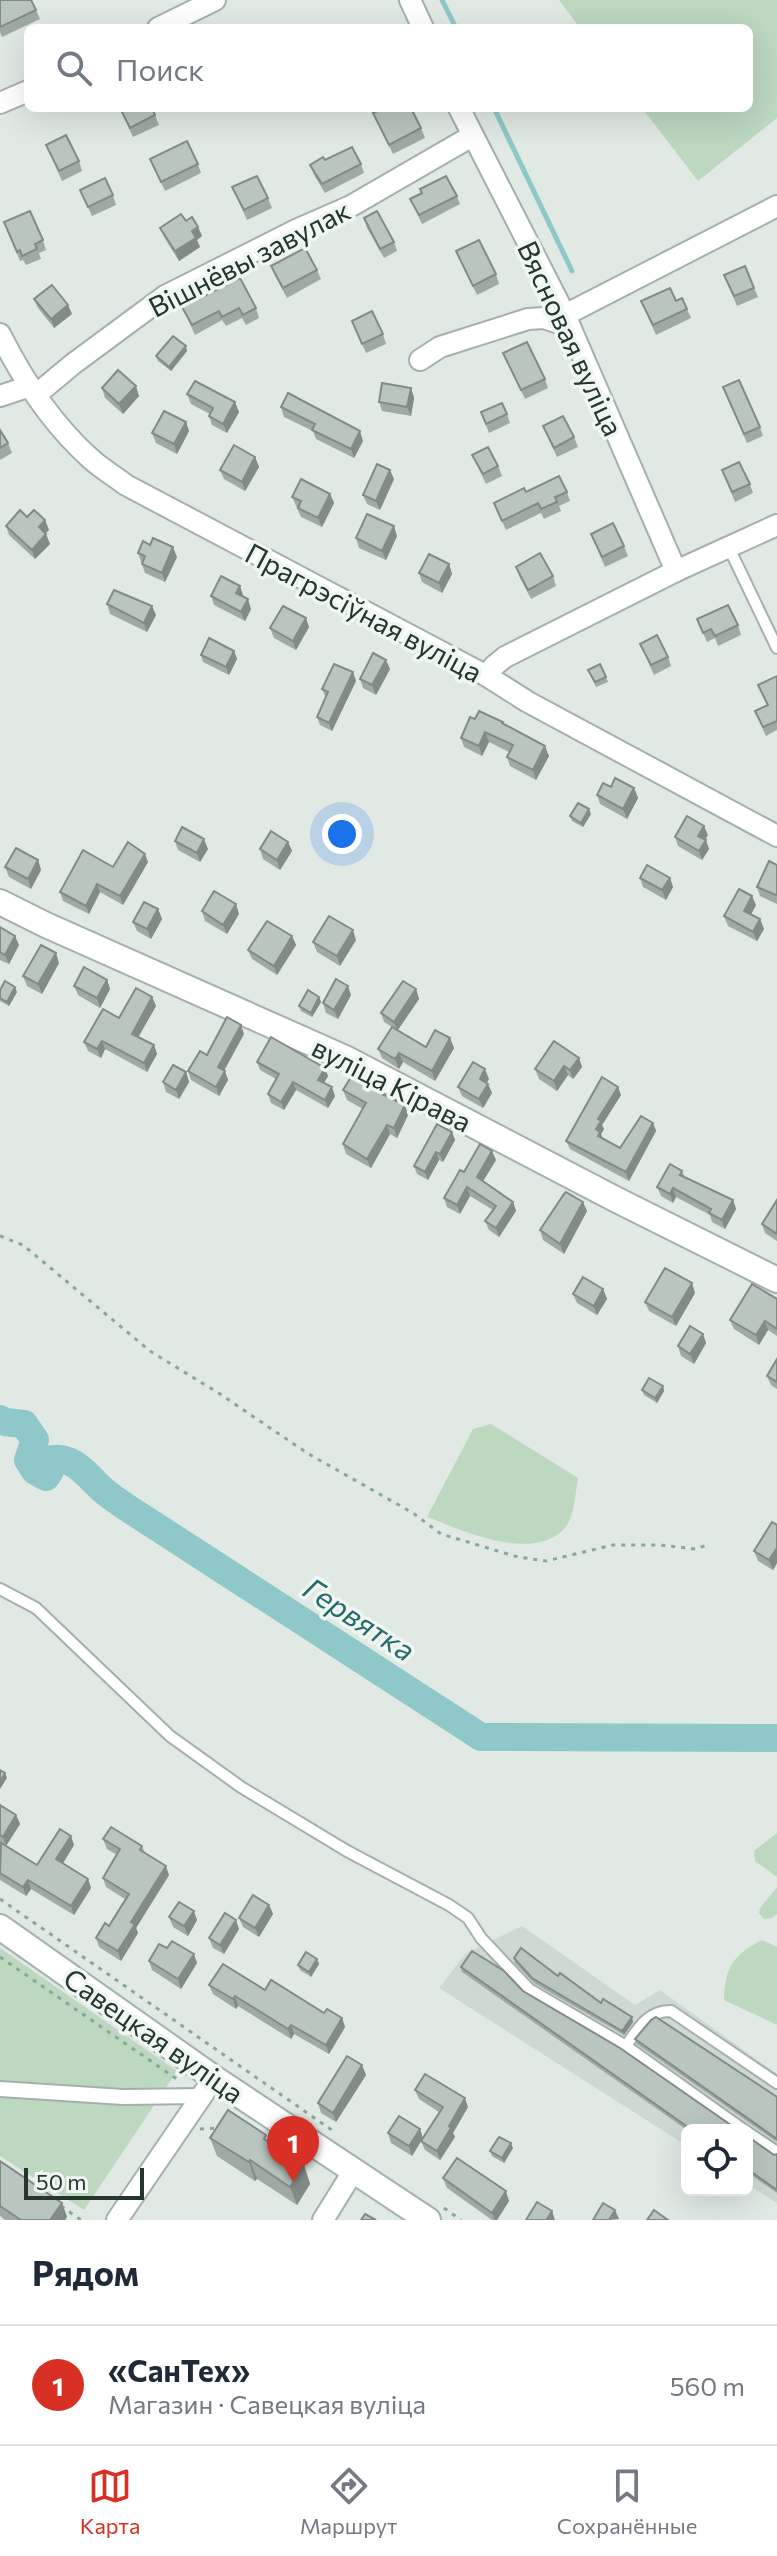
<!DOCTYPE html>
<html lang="ru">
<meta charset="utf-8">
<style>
:root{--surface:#fff;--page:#f6f6f7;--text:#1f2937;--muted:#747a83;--line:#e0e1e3;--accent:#d93025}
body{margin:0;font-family:Commissioner,sans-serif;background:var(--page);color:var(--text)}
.controls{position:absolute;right:24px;bottom:24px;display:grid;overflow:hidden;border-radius:12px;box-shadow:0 8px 32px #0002}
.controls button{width:72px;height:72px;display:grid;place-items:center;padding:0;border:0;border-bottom:2px solid var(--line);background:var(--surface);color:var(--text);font:40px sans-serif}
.scale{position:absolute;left:24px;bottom:20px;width:120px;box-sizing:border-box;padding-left:8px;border:4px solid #23372f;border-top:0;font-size:22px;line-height:28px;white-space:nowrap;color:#23372f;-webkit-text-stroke:6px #f0f6f2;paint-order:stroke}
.you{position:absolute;left:342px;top:834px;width:28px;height:28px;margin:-20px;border:6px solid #fff;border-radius:50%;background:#1a73e8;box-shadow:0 0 0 12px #1a73e833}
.badge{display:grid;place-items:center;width:52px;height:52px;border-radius:50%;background:var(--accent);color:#fff;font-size:26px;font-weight:700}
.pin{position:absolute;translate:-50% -66px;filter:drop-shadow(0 2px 4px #0008)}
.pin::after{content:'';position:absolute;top:42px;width:28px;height:24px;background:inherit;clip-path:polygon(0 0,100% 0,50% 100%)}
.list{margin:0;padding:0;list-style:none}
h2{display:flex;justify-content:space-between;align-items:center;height:104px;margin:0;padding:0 32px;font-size:34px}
h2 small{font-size:26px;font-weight:400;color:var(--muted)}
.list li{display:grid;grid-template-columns:52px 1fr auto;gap:24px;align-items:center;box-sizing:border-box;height:120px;padding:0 32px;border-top:2px solid var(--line)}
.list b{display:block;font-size:30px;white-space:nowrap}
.list p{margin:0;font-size:26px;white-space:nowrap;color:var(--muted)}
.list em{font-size:26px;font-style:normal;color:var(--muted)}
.icon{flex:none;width:44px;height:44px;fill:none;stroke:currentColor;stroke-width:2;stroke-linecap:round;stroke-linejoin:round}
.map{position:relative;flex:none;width:777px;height:2220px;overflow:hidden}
.search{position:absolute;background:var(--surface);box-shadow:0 8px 32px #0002;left:24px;right:24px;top:24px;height:88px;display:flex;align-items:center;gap:20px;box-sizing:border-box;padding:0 28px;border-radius:12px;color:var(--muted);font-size:30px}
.sheet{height:224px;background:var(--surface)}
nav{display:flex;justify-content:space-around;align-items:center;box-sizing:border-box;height:112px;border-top:2px solid var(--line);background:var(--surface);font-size:22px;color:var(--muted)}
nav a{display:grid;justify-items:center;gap:4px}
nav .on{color:var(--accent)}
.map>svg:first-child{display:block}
</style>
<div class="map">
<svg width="777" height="2220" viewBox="0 0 777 2220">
<rect width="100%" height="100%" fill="#e0e9e4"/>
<!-- built -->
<path fill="#cfd9d3" d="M 522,1926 L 635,2005 L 660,1990 L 777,2074 L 777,2203 L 747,2184 L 747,2130 L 687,2130 L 687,2146 L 439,1988 L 466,1953 Z"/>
<!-- green -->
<g fill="#bcd8bf">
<path d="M 559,0 L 777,0 L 777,118 L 698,181 L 642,108 L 749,108 L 749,28 L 580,28 Z"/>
<path d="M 491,1424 L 578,1478 C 575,1494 575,1519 562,1531 C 528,1561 464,1531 427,1517 L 473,1429 Z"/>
<path d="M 777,1833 L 777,1877 L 755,1861 L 754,1851 Z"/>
<path d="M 777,1887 L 777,1914 L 772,1918 L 764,1919 L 759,1913 L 760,1908 Z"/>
<path d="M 762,1940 L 777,1947 L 777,2025 L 724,2000 C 725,1967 733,1955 762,1940 Z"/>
<path d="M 0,1948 L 177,2071 L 84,2210 L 0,2156 Z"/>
</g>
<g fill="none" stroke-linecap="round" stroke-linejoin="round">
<!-- stream -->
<g stroke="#8ec8c8" stroke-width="5">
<path d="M 442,0 L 456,28"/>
<path d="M 494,108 L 572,271"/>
</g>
<!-- river -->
<path stroke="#8ec8c8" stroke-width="28" d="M 0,1419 L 5,1422 L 24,1424 L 35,1440 L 28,1460 L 35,1471 L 46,1477 L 50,1471 L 45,1464 L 48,1460 C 73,1453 88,1477 104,1491 C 111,1497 119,1502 126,1507 L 481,1737 L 777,1738"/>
<!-- service casing -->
<g stroke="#a4b0aa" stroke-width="14">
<g id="service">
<path d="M 729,548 L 777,648"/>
<path d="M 0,1589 L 36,1608 L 170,1736 L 241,1787 L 347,1851 L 449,1905 L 468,1918 L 481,1938 L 529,1989 L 626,2046 L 744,2130"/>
<path d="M 626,2046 C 637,2030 648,2010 671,2011 L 777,2083"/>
<path d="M 747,2132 L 777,2152"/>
</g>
</g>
<!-- pedestrian casing -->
<g stroke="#a4b0aa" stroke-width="18">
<path id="pedestrian" d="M 0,2089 L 123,2097 L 202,2096"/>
</g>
<!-- minor casing -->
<g stroke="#a4b0aa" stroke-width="24">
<g id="minor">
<path d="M 410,0 L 423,28"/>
<path d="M 158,28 L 215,0"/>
<path d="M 0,103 L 28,91"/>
<path d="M 459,108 L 565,315 L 676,571"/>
<path d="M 565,315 L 777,206"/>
<path d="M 0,334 C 22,378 53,425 91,459 C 101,468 114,476 126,485 L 487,676 L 528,702 L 777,836"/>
<path d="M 420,360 L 440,347 L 528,319 L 544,318 L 570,327"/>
<path d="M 37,394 L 73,364 L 165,296 L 296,230 L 351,206 L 472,136"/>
<path d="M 0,396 L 30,386"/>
<path d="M 487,676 L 494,666 L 505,657 L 676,571 L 777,525"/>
<path d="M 117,2220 L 214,2078"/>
<path d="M 323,2220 L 354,2170"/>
</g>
</g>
<!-- tertiary casing -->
<g stroke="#a4b0aa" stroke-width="28">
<path id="tertiary" d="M 0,902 L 46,925 L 345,1058 L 617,1200 L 777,1280"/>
</g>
<!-- secondary casing -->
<g stroke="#a1b3aa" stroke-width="28">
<path id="secondary" d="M 0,1927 L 214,2078 L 428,2220"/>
</g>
<!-- path -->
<g stroke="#85a998" stroke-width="3" stroke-dasharray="4 6" stroke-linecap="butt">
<path d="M 0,1236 L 23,1245 L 150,1351 L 220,1394 L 307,1453 L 413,1513 L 441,1534 L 518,1557 L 546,1561 L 613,1545 L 660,1545 L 696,1549 L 707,1545"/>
<path d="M 0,1899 L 336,2133"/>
<path d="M 0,1957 L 181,2082"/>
<path d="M 200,2129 L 217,2128"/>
<path d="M 61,2206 L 81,2220"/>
<path d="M 444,2208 L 461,2220"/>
</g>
<!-- service -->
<use href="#service" stroke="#fff" stroke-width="10"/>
<!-- pedestrian -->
<use href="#pedestrian" stroke="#fff" stroke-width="14"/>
<!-- minor -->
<use href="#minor" stroke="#fff" stroke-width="20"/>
<!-- tertiary -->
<use href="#tertiary" stroke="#fff" stroke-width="24"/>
<!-- secondary -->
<use href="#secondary" stroke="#fff" stroke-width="24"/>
</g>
<!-- wall -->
<g fill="#9faaa4">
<path d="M 0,0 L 36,10 L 40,19 L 2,37 L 0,32 Z"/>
<path d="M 120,108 L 155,115 L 159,125 L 133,137 Z"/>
<path d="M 373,113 L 421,128 L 425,138 L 393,154 Z"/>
<path d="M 46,145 L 79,161 L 82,171 L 62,181 Z"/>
<path d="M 150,159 L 198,164 L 201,173 L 165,191 Z"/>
<path d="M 325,160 L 361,164 L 364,173 L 325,193 L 314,175 L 310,165 Z"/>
<path d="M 232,187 L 268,198 L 272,208 L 247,220 Z"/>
<path d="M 80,190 L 113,195 L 116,205 L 92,216 Z"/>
<path d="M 457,196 L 460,204 L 422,224 L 410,199 Z"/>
<path d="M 364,218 L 394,242 L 397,251 L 384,258 L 367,228 Z"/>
<path d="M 198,227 L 202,236 L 197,240 L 200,247 L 179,261 L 164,237 L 160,228 Z"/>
<path d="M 8,232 L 43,240 L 46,250 L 39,253 L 41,259 L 26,265 L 23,260 L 20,261 Z"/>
<path d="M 456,251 L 496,274 L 499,284 L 477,295 Z"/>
<path d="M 271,266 L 317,270 L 321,279 L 287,298 L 275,276 Z"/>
<path d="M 724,275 L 754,288 L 758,297 L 737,306 Z"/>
<path d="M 34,299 L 72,314 L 54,328 L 38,308 Z"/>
<path d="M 641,301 L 676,301 L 687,309 L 691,318 L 656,335 Z"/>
<path d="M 182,307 L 256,308 L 259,318 L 246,325 L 242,318 L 226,326 L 222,320 L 195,335 Z"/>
<path d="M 352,321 L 383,334 L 386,344 L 366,353 Z"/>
<path d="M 187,351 L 171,371 L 158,361 L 156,356 Z"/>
<path d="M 503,353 L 545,379 L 548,388 L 525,399 Z"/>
<path d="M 723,387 L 760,427 L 763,436 L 747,443 Z"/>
<path d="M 102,388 L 139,396 L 123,414 L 105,398 Z"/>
<path d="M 411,388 L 414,398 L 411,416 L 382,411 L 379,402 Z"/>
<path d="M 187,394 L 239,412 L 227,433 L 212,425 L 209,416 L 210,414 L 191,404 Z"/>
<path d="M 281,407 L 363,441 L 354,458 L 316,439 L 313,431 L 284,417 Z"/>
<path d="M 481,412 L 507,414 L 510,423 L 489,433 Z"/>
<path d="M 186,422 L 189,431 L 177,454 L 156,443 L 152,433 Z"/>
<path d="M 543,426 L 574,437 L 578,447 L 557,457 Z"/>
<path d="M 0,430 L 8,443 L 12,453 L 0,460 Z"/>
<path d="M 472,455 L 498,466 L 502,476 L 486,484 Z"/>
<path d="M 255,457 L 259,467 L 245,491 L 224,479 L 220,470 Z"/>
<path d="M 722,470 L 750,484 L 753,493 L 735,502 Z"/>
<path d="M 394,479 L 380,510 L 367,504 L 363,495 Z"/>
<path d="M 526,492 L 567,492 L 570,501 L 559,506 L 561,511 L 544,519 L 541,513 L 506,530 L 494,503 Z"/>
<path d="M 330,494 L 334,503 L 322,527 L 301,517 L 292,497 Z"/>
<path d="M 27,517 L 45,520 L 49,530 L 45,533 L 50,544 L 35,559 L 9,535 L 6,526 Z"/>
<path d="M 591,534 L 624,546 L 628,556 L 605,567 Z"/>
<path d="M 397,536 L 386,560 L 359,548 L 356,538 Z"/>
<path d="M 138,553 L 177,557 L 165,582 L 145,573 Z"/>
<path d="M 449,564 L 452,574 L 442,593 L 422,582 L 419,573 Z"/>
<path d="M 516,567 L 553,576 L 556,586 L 531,599 L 519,576 Z"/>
<path d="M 243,595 L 242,596 L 251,609 L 245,621 L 214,605 L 211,596 Z"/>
<path d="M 107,604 L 156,615 L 147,632 L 110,614 Z"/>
<path d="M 697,619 L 738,625 L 741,635 L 718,646 L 715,638 L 707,642 Z"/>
<path d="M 309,627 L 296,650 L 274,638 L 270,628 Z"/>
<path d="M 640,644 L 668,657 L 671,666 L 654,675 Z"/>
<path d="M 234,651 L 237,659 L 229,675 L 203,662 L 201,655 Z"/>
<path d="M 390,669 L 376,695 L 363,688 L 360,679 Z"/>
<path d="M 353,672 L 356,681 L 332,731 L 320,725 L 317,717 L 326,698 L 322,689 Z"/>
<path d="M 590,675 L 606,677 L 608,682 L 596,687 Z"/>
<path d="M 777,676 L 777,730 L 766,736 L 755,711 L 767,705 L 758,685 Z"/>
<path d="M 475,719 L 504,724 L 549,756 L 536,780 L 510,766 L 507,757 L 509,752 L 489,742 L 482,756 L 464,747 L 461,738 Z"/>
<path d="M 611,787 L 634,788 L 638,798 L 627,819 L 600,804 L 597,795 Z"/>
<path d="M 591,814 L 583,827 L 572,821 L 570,816 Z"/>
<path d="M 708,835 L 705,839 L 709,849 L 702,860 L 678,846 L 675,837 Z"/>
<path d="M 175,841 L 208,849 L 200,862 L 178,850 Z"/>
<path d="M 288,842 L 292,851 L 280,870 L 263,859 L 260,849 Z"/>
<path d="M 38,860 L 41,870 L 31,889 L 9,877 L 5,867 Z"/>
<path d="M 148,862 L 123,905 L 100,892 L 89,914 L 63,901 L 60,892 L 113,867 Z"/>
<path d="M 777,865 L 777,904 L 760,896 L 757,887 Z"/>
<path d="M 640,878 L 670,878 L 673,887 L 666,900 L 643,887 Z"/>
<path d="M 756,905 L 751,914 L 760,919 L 764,929 L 757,941 L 728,926 L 724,916 Z"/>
<path d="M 158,909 L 162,919 L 151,939 L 137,931 L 133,922 Z"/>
<path d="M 202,911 L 239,914 L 227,934 L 205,921 Z"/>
<path d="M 0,927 L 19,945 L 9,964 L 0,960 Z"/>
<path d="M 292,936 L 296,945 L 277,975 L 252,959 L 248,950 Z"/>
<path d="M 356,940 L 340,966 L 317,952 L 313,942 Z"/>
<path d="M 59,963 L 42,994 L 27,986 L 23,976 Z"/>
<path d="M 107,980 L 110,989 L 100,1008 L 78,995 L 74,986 Z"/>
<path d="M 416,989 L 419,999 L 398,1030 L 426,1047 L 450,1038 L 454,1048 L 435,1081 L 403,1062 L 399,1069 L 382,1058 L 378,1049 L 392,1027 L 384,1022 L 381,1013 Z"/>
<path d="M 0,990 L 17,992 L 9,1006 L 0,1001 Z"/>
<path d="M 351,995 L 338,1019 L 326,1013 L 323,1003 Z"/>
<path d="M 152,997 L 156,1006 L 138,1037 L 154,1045 L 157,1054 L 147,1072 L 105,1049 L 101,1058 L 88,1051 L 84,1042 L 119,1018 Z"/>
<path d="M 319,997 L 321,1002 L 312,1017 L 301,1011 L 299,1006 Z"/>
<path d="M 244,1034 L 224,1071 L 228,1080 L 219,1096 L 191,1080 L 188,1071 L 207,1055 Z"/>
<path d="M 579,1058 L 582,1067 L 573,1079 L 568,1075 L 557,1091 L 539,1079 L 535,1069 Z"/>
<path d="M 257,1062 L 328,1076 L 324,1083 L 335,1096 L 328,1108 L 296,1090 L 284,1110 L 271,1103 L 268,1094 L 276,1079 L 260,1070 Z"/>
<path d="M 186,1072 L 189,1082 L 179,1099 L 166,1092 L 163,1082 Z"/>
<path d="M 489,1079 L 487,1083 L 492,1093 L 483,1108 L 462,1096 L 458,1087 Z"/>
<path d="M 343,1090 L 383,1095 L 405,1105 L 408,1115 L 397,1138 L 390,1134 L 371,1168 L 346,1154 L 343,1144 L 363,1109 L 347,1100 Z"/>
<path d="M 621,1095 L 602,1125 L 604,1129 L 601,1134 L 603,1139 L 620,1148 L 653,1123 L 656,1131 L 629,1181 L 570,1149 L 566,1141 Z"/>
<path d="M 452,1132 L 455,1140 L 443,1162 L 439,1160 L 428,1180 L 417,1174 L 414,1166 Z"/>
<path d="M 496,1160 L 483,1181 L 513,1202 L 516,1211 L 499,1237 L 489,1230 L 485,1221 L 493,1210 L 470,1196 L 460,1214 L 447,1207 L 444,1198 L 464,1172 Z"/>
<path d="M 682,1171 L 685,1177 L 733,1200 L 736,1209 L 725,1229 L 712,1222 L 710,1215 L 676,1197 L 673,1203 L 661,1196 L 657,1187 Z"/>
<path d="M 777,1200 L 777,1241 L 765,1233 L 762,1224 Z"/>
<path d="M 587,1211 L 564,1254 L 543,1240 L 540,1230 Z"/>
<path d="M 603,1289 L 607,1299 L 597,1315 L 577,1303 L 573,1294 Z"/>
<path d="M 695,1293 L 676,1326 L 649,1311 L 645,1302 Z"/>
<path d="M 777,1299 L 777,1336 L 768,1330 L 759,1345 L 734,1329 L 730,1320 Z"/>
<path d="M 703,1334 L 706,1343 L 694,1364 L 681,1356 L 678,1346 Z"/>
<path d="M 777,1359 L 777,1389 L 771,1385 L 767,1376 Z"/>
<path d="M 663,1386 L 664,1391 L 657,1403 L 644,1395 L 642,1390 Z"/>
<path d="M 777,1525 L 777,1563 L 773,1570 L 758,1561 L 754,1551 Z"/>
<path d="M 0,1805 L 16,1815 L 20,1824 L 6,1846 L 0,1842 Z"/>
<path d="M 103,1839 L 142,1846 L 145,1853 L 169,1875 L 136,1928 L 138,1933 L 121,1961 L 99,1947 L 96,1938 L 109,1926 L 125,1899 L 106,1887 L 103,1878 L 117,1855 L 107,1849 Z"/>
<path d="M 0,1844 L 37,1865 L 74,1845 L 63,1863 L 88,1879 L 91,1888 L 74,1915 L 31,1889 L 26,1896 L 0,1880 Z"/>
<path d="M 269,1905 L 273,1914 L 259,1937 L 243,1927 L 239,1918 Z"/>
<path d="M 169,1917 L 197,1920 L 188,1936 L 173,1927 Z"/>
<path d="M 239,1929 L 224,1954 L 213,1948 L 209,1938 Z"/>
<path d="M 514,1958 L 558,1976 L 633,2022 L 624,2035 L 534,1983 L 515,1963 Z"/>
<path d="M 317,1959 L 319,1964 L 311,1977 L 300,1970 L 298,1965 Z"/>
<path d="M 149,1961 L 197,1963 L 181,1989 L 152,1970 Z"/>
<path d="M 461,1967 L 523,1991 L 738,2130 L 687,2130 L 462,1972 Z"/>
<path d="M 209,1985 L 265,1990 L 324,2013 L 342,2018 L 345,2027 L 329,2054 L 294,2034 L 291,2039 L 238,2006 L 236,2009 L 213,1994 Z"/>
<path d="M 635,2039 L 777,2097 L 777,2142 L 637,2044 Z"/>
<path d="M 366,2075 L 336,2122 L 321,2113 L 318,2103 Z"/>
<path d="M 415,2090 L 468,2107 L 453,2133 L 455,2137 L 440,2160 L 425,2150 L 421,2141 L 412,2156 L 391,2143 L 388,2133 L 423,2138 L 439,2112 L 419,2099 Z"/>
<path d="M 747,2136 L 774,2155 L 777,2154 L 777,2193 L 747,2172 Z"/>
<path d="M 210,2138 L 270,2143 L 304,2165 L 310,2184 L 297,2205 L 257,2179 L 255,2181 L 217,2156 Z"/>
<path d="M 513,2148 L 504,2163 L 492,2156 L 490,2151 Z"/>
<path d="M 0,2161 L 62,2203 L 67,2217 L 65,2220 L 5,2220 L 0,2216 Z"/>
<path d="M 443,2178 L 509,2201 L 497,2220 L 492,2220 L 447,2188 Z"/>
</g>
<!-- shaded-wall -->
<g fill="#828b86">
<path d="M 198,227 L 202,236 L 197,240 L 200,247 L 179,261 L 175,251 L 192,231 Z"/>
<path d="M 68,305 L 72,314 L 54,328 L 51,319 Z"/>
<path d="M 186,346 L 187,351 L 171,371 L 169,367 Z"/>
<path d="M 136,386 L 139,396 L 123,414 L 119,404 Z"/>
<path d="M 411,388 L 414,398 L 411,416 L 407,407 Z"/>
<path d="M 235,402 L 239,412 L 227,433 L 223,424 Z"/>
<path d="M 186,422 L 189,431 L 177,454 L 174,444 Z"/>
<path d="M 360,431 L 363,441 L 354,458 L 351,449 Z"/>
<path d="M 255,457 L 259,467 L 245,491 L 242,482 Z"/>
<path d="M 390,470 L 394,479 L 380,510 L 376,501 Z"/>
<path d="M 330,494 L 334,503 L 322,527 L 318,518 Z"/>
<path d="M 45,520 L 49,530 L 42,537 L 39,527 Z"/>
<path d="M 394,526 L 397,536 L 386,560 L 382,551 Z"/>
<path d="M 46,534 L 50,544 L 35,559 L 32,550 Z"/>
<path d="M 173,547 L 177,557 L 165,582 L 162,573 Z"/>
<path d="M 449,564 L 452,574 L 442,593 L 439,583 Z"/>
<path d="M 240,586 L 243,595 L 239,602 L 236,593 Z"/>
<path d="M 248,599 L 251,609 L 245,621 L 241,612 Z"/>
<path d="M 152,606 L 156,615 L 147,632 L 144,623 Z"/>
<path d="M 306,618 L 309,627 L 296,650 L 293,641 Z"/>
<path d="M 234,651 L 237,659 L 229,675 L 226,667 Z"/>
<path d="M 386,660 L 390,669 L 376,695 L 372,685 Z"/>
<path d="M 353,672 L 356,681 L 332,731 L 329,723 Z"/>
<path d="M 485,732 L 489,742 L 482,756 L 479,746 Z"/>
<path d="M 545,746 L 549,756 L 536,780 L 533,770 Z"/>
<path d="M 634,788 L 638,798 L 627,819 L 623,809 Z"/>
<path d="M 589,809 L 591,814 L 583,827 L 581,823 Z"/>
<path d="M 704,826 L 708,835 L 702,845 L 698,836 Z"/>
<path d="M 204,839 L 208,849 L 200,862 L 197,853 Z"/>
<path d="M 706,840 L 709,849 L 702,860 L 699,851 Z"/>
<path d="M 288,842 L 292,851 L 280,870 L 277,860 Z"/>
<path d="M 145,854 L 148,862 L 123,905 L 120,896 Z"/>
<path d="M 38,860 L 41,870 L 31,889 L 28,879 Z"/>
<path d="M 670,878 L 673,887 L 666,900 L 662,890 Z"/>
<path d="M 97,884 L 100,892 L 89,914 L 86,906 Z"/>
<path d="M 752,896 L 756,905 L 748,920 L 744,911 Z"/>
<path d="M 236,904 L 239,914 L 227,934 L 223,925 Z"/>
<path d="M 158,909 L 162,919 L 151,939 L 147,929 Z"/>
<path d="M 760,919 L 764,929 L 757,941 L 753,932 Z"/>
<path d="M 353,930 L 356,940 L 340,966 L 337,956 Z"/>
<path d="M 15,936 L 19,945 L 9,964 L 5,955 Z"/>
<path d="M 292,936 L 296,945 L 277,975 L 274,966 Z"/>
<path d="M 56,953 L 59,963 L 42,994 L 38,984 Z"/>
<path d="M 107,980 L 110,989 L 100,1008 L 97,998 Z"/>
<path d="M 348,986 L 351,995 L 338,1019 L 334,1010 Z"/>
<path d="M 15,987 L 17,992 L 9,1006 L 7,1002 Z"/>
<path d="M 416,989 L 419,999 L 397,1031 L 394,1022 Z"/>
<path d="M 152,997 L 156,1006 L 135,1043 L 132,1034 Z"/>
<path d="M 319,997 L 321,1002 L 312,1017 L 311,1013 Z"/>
<path d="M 241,1025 L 244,1034 L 221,1076 L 218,1067 Z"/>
<path d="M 450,1038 L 454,1048 L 435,1081 L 432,1071 Z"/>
<path d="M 102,1041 L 105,1049 L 101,1058 L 97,1049 Z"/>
<path d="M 154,1045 L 157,1054 L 147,1072 L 144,1063 Z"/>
<path d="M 399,1053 L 403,1062 L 399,1069 L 395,1059 Z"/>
<path d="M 579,1058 L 582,1067 L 573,1079 L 570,1070 Z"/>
<path d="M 564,1066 L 568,1075 L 557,1091 L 554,1081 Z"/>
<path d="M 325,1068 L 328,1076 L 321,1088 L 318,1080 Z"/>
<path d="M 485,1069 L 489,1079 L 483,1088 L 480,1079 Z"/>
<path d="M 225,1071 L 228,1080 L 219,1096 L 216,1087 Z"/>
<path d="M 186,1072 L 189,1082 L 179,1099 L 176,1090 Z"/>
<path d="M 293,1082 L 296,1090 L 284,1110 L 281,1102 Z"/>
<path d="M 488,1084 L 492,1093 L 483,1108 L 479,1099 Z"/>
<path d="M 332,1087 L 335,1096 L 328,1108 L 325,1100 Z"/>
<path d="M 618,1087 L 621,1095 L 602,1125 L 604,1129 L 601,1134 L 603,1140 L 601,1144 L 596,1129 L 598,1119 Z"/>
<path d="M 405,1105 L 408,1115 L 397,1138 L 394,1128 Z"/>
<path d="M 653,1123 L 656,1131 L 629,1181 L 626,1172 Z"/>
<path d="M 387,1125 L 390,1134 L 371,1168 L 367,1159 Z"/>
<path d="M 452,1132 L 455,1140 L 443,1162 L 440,1154 Z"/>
<path d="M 492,1151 L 496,1160 L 480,1186 L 477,1177 Z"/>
<path d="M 436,1152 L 439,1160 L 428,1180 L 425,1172 Z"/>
<path d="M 467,1187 L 470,1196 L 460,1214 L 457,1205 Z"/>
<path d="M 673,1188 L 676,1197 L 673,1203 L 670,1194 Z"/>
<path d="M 733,1200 L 736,1209 L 725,1229 L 722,1220 Z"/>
<path d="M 513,1202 L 516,1211 L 499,1237 L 496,1228 Z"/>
<path d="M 583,1202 L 587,1211 L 564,1254 L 560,1244 Z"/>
<path d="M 692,1283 L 695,1293 L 676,1326 L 672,1317 Z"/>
<path d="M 603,1289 L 607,1299 L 597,1315 L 594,1306 Z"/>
<path d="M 765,1321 L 768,1330 L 759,1345 L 756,1335 Z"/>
<path d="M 703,1334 L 706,1343 L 694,1364 L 690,1354 Z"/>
<path d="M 663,1386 L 664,1391 L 657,1403 L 655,1398 Z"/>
<path d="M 777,1548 L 777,1563 L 773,1570 L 769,1560 Z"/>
<path d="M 5,1773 L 7,1778 L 0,1789 L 0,1782 Z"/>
<path d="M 16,1815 L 20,1824 L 6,1846 L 3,1837 Z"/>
<path d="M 71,1836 L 74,1845 L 60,1868 L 56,1859 Z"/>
<path d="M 166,1866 L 169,1875 L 136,1928 L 138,1933 L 121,1961 L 118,1951 L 131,1922 Z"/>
<path d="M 88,1879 L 91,1888 L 74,1915 L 71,1906 Z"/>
<path d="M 28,1880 L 31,1889 L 26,1896 L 23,1887 Z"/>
<path d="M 269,1905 L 273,1914 L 259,1937 L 255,1928 Z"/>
<path d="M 194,1911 L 197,1920 L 188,1936 L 184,1926 Z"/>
<path d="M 236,1920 L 239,1929 L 224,1954 L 220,1945 Z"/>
<path d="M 194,1954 L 197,1963 L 181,1989 L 178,1979 Z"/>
<path d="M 317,1959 L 319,1964 L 311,1977 L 309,1972 Z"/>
<path d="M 235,1996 L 238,2006 L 236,2009 L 233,1999 Z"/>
<path d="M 632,2017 L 633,2022 L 624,2035 L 622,2031 Z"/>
<path d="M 342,2018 L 345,2027 L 329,2054 L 326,2045 Z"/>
<path d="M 291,2025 L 294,2034 L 291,2039 L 288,2029 Z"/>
<path d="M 362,2065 L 366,2075 L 336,2122 L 333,2113 Z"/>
<path d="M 465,2098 L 468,2107 L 453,2133 L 455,2137 L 440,2160 L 437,2151 L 449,2126 Z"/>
<path d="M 420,2129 L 423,2138 L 412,2156 L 409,2146 Z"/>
<path d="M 511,2143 L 513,2148 L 504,2163 L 502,2158 Z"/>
<path d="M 250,2160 L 257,2179 L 255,2181 L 249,2162 Z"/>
<path d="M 304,2165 L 310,2184 L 297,2205 L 290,2187 Z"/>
<path d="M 506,2191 L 509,2201 L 497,2220 L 495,2220 L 492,2213 Z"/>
<path d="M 62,2203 L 67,2217 L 65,2220 L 50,2220 Z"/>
<path d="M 615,2210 L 619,2219 L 609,2220 Z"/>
<path d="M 552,2211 L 555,2220 L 547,2220 Z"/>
</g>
<!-- building -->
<g fill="#b9c6bf" stroke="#828b86" stroke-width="2">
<path d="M 0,0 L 31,0 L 36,10 L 0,27 Z"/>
<path d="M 120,108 L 152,108 L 155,115 L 130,128 Z"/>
<path d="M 384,108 L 411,108 L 421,128 L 389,145 L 373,113 Z"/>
<path d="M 66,135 L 79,161 L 59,171 L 46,145 Z"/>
<path d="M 187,141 L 198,164 L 161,182 L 150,159 Z"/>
<path d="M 352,147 L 361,164 L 322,184 L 310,165 L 323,157 L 325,160 Z"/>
<path d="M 257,176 L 268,198 L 244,210 L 232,187 Z"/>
<path d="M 446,176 L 457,196 L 419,215 L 410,199 L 422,193 L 420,189 Z"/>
<path d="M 105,178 L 113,195 L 88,207 L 80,190 Z"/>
<path d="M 30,211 L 43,240 L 35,244 L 37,249 L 22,256 L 20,250 L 17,252 L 4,222 Z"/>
<path d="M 377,211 L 394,242 L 380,249 L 364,218 Z"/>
<path d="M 181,214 L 186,221 L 192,217 L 198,227 L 192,231 L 196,238 L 175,251 L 160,228 Z"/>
<path d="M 479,240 L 496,274 L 473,286 L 456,251 Z"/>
<path d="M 305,248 L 317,270 L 283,288 L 271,266 Z"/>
<path d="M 745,266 L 754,288 L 734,296 L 724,275 Z"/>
<path d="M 240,278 L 256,308 L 243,315 L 239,308 L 222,317 L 219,311 L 192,325 L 182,307 Z"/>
<path d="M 52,285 L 68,305 L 51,319 L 34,299 Z"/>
<path d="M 670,288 L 676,301 L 682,298 L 687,309 L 653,325 L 641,301 Z"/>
<path d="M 372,311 L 383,334 L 362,344 L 352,321 Z"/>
<path d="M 173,336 L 186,346 L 169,367 L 156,356 Z"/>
<path d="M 527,342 L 545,379 L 521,390 L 503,353 Z"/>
<path d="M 118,370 L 136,386 L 119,404 L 102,388 Z"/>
<path d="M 739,380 L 760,427 L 744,434 L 723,387 Z"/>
<path d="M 195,381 L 235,402 L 223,424 L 209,416 L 213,408 L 187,394 Z"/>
<path d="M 382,383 L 411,388 L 407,407 L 379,402 Z"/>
<path d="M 288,393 L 360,431 L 351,449 L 312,430 L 315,424 L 281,407 Z"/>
<path d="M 502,403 L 507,414 L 486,424 L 481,412 Z"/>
<path d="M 164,411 L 186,422 L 174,444 L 152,433 Z"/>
<path d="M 563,416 L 574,437 L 554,448 L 543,426 Z"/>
<path d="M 0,430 L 8,443 L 0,448 Z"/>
<path d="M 234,445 L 255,457 L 242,482 L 220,470 Z"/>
<path d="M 488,447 L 498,466 L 483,474 L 472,455 Z"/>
<path d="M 739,462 L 750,484 L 732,492 L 722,470 Z"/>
<path d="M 377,464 L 390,470 L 376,501 L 363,495 Z"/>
<path d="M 559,476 L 567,492 L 555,497 L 557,502 L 541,509 L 538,503 L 502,521 L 494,503 L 524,488 L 526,492 Z"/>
<path d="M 301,479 L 330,494 L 318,518 L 298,508 L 301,501 L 292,497 Z"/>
<path d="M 20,510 L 27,517 L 34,510 L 45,520 L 39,527 L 46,534 L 32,550 L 6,526 Z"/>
<path d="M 367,514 L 394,526 L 382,551 L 356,538 Z"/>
<path d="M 613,523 L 624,546 L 602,557 L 591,534 Z"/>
<path d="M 153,538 L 173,547 L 162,573 L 142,564 L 145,556 L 138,553 L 143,541 L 150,545 Z"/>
<path d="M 540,553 L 553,576 L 528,590 L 516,567 Z"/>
<path d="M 429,554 L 449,564 L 439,583 L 419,573 Z"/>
<path d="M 221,576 L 240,586 L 236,593 L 248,599 L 241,612 L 211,596 Z"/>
<path d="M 114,590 L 152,606 L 144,623 L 107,604 Z"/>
<path d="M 728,605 L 738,625 L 715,636 L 711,629 L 703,633 L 697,619 Z"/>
<path d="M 283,606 L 306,618 L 293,641 L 270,628 Z"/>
<path d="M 657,635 L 668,657 L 651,665 L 640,644 Z"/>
<path d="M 209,638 L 234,651 L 226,667 L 201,655 Z"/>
<path d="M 373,653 L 386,660 L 372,685 L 360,679 Z"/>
<path d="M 334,664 L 353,672 L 329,723 L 317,717 L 328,692 L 322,689 Z"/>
<path d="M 600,664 L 606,677 L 595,682 L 588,670 Z"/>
<path d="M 777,676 L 777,721 L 763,727 L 755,711 L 768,705 L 758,685 Z"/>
<path d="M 479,711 L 503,722 L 502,723 L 545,746 L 533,770 L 507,757 L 513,745 L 485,732 L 479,746 L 461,738 L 470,717 L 475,719 Z"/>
<path d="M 615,778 L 634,788 L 623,809 L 597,795 L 603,783 L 611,787 Z"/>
<path d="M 578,803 L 589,809 L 581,823 L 570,816 Z"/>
<path d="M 687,816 L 704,826 L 698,836 L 706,840 L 699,851 L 675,837 Z"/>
<path d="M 182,827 L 204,839 L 197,853 L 175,841 Z"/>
<path d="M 271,831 L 288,842 L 277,860 L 260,849 Z"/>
<path d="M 128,842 L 145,854 L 120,896 L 97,884 L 86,906 L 60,892 L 83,850 L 113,867 Z"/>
<path d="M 16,848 L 38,860 L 28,879 L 5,867 Z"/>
<path d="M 769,861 L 777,865 L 777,893 L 776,895 L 757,887 Z"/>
<path d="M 647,865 L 670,878 L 662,890 L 640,878 Z"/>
<path d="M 739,889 L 752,896 L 744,911 L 760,919 L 753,932 L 724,916 Z"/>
<path d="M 214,891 L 236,904 L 223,925 L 202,911 Z"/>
<path d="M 144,902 L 158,909 L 147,929 L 133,922 Z"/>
<path d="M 329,916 L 353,930 L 337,956 L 313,942 Z"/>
<path d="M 267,921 L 292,936 L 274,966 L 248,950 Z"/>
<path d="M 0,927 L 15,936 L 5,955 L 0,952 Z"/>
<path d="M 41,945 L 56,953 L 38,984 L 23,976 Z"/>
<path d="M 84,967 L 107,980 L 97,998 L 74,986 Z"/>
<path d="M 336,979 L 348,986 L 334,1010 L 323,1003 Z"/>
<path d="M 5,981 L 15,987 L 7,1002 L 0,998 L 0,990 Z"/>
<path d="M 403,981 L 416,989 L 394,1022 L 381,1013 Z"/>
<path d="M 136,988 L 152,997 L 132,1034 L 154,1045 L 144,1063 L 102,1041 L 97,1049 L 84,1042 L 103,1009 L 119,1018 Z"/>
<path d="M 308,990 L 319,997 L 311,1013 L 299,1006 Z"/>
<path d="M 227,1017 L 241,1025 L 218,1067 L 225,1071 L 216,1087 L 188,1071 L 200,1051 L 207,1055 Z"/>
<path d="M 392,1027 L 426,1047 L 435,1030 L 450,1038 L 432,1071 L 399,1053 L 395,1059 L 378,1049 Z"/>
<path d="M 271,1037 L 325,1068 L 318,1080 L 332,1087 L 325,1100 L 293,1082 L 281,1102 L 268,1094 L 279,1074 L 257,1062 Z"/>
<path d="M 554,1041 L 579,1058 L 570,1070 L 564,1066 L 554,1081 L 535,1069 Z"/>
<path d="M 473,1062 L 485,1069 L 480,1079 L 488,1084 L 479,1099 L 458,1087 Z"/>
<path d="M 173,1065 L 186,1072 L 176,1090 L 163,1082 Z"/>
<path d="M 353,1074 L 382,1090 L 380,1093 L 405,1105 L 394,1128 L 387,1125 L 367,1159 L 343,1144 L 366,1103 L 343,1090 Z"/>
<path d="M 602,1077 L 618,1087 L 598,1119 L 601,1121 L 596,1129 L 600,1132 L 598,1136 L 620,1148 L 641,1116 L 653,1123 L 626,1172 L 566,1141 Z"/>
<path d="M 437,1124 L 452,1132 L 440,1154 L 436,1152 L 425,1172 L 414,1166 Z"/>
<path d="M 480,1144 L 492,1151 L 477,1177 L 513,1202 L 496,1228 L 485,1221 L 496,1206 L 467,1187 L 457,1205 L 444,1198 L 460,1170 L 464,1172 Z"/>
<path d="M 670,1164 L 682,1171 L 680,1175 L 733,1200 L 722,1220 L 709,1213 L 711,1209 L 673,1188 L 670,1194 L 657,1187 Z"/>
<path d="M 566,1192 L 583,1202 L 560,1244 L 540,1230 L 564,1194 Z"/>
<path d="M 777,1200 L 777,1234 L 762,1224 Z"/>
<path d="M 665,1268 L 692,1283 L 672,1317 L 645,1302 Z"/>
<path d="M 583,1277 L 603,1289 L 594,1306 L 573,1294 Z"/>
<path d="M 752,1284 L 777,1299 L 777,1329 L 765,1321 L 756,1335 L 730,1320 Z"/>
<path d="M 690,1326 L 703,1334 L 690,1354 L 678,1346 Z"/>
<path d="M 777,1359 L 777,1382 L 767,1376 Z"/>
<path d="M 649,1378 L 663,1386 L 655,1398 L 642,1390 Z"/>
<path d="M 772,1522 L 777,1525 L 777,1548 L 769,1560 L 754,1551 Z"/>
<path d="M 0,1770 L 5,1773 L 0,1782 Z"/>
<path d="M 0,1805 L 16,1815 L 3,1837 L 0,1835 Z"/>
<path d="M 111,1827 L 142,1846 L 140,1850 L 166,1866 L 131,1922 L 135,1924 L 118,1951 L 96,1938 L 105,1923 L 109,1926 L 129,1894 L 103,1878 L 120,1849 L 103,1839 Z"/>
<path d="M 60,1829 L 71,1836 L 56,1859 L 88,1879 L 71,1906 L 28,1880 L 23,1887 L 0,1873 L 1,1843 L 37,1865 Z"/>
<path d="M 253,1895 L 269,1905 L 255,1928 L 239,1918 Z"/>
<path d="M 179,1902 L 194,1911 L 184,1926 L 169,1917 Z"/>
<path d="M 225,1913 L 236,1920 L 220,1945 L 209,1938 Z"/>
<path d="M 172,1941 L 194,1954 L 178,1979 L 149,1961 L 159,1944 L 167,1948 Z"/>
<path d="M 521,1948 L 558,1976 L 560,1973 L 601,2003 L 603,1999 L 632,2017 L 622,2031 L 532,1978 L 514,1958 Z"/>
<path d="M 472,1951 L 504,1971 L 523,1991 L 620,2048 L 738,2130 L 692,2130 L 461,1967 Z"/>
<path d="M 306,1952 L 317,1959 L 309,1972 L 298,1965 Z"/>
<path d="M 223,1964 L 265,1990 L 271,1980 L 324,2013 L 327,2009 L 342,2018 L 326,2045 L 291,2025 L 288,2029 L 235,1996 L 233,1999 L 209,1985 Z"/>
<path d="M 656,2017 L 777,2097 L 777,2139 L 635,2039 L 651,2020 Z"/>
<path d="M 347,2056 L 362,2065 L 333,2113 L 318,2103 Z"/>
<path d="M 425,2074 L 465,2098 L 449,2126 L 451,2128 L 437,2151 L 421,2141 L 443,2107 L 415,2090 Z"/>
<path d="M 228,2110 L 266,2135 L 264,2139 L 304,2165 L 290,2187 L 250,2160 L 249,2162 L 210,2138 Z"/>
<path d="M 399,2116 L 420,2129 L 409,2146 L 388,2133 Z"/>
<path d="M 747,2136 L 774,2155 L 777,2154 L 777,2190 L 747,2169 Z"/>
<path d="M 499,2137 L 511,2143 L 502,2158 L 490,2151 Z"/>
<path d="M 457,2158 L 506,2191 L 492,2213 L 443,2178 Z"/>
<path d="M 0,2161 L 62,2203 L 50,2220 L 21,2220 L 0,2206 Z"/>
<path d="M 537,2202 L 552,2211 L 547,2219 L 548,2220 L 526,2220 Z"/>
<path d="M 603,2203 L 615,2210 L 609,2220 L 593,2220 Z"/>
<path d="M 654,2210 L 668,2220 L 647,2220 Z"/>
<path d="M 365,2214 L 376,2220 L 361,2220 Z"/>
</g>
<g text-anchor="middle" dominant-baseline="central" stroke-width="7" stroke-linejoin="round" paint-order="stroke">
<!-- street labels -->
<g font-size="28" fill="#23372f" stroke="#f0f6f2">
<text transform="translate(249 258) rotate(-27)">Вішнёвы завулак</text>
<text transform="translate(571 338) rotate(65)">Вясновая вуліца</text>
<text transform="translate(364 612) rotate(28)">Прагрэсіўная вуліца</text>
<text transform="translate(392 1084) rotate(27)">вуліца Кірава</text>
<text transform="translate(154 2035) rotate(35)">Савецкая вуліца</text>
</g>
<!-- water labels -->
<g font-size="30" font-style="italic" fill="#256b6c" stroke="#f0f6f2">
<text transform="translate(360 1618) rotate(33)">Гервятка</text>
</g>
</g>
</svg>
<div class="controls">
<button><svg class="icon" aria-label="locate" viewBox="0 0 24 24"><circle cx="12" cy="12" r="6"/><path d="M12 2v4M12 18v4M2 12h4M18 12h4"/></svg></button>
</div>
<div class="scale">50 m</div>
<div class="you"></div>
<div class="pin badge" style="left:293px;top:2182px">1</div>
<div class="search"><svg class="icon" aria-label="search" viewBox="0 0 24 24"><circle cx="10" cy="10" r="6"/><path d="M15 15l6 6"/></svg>Поиск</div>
</div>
<section class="sheet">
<h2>Рядом<small></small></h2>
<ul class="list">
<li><span class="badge">1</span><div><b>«СанТех»</b><p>Магазин · Савецкая вуліца</p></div><em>560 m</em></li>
</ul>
</section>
<nav>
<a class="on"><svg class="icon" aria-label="map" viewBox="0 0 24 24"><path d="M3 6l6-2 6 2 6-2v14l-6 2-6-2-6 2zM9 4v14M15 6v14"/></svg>Карта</a>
<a><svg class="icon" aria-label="directions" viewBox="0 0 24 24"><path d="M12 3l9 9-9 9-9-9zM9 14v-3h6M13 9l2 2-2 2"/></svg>Маршрут</a>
<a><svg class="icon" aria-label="saved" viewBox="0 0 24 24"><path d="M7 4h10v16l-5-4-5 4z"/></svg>Сохранённые</a>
</nav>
